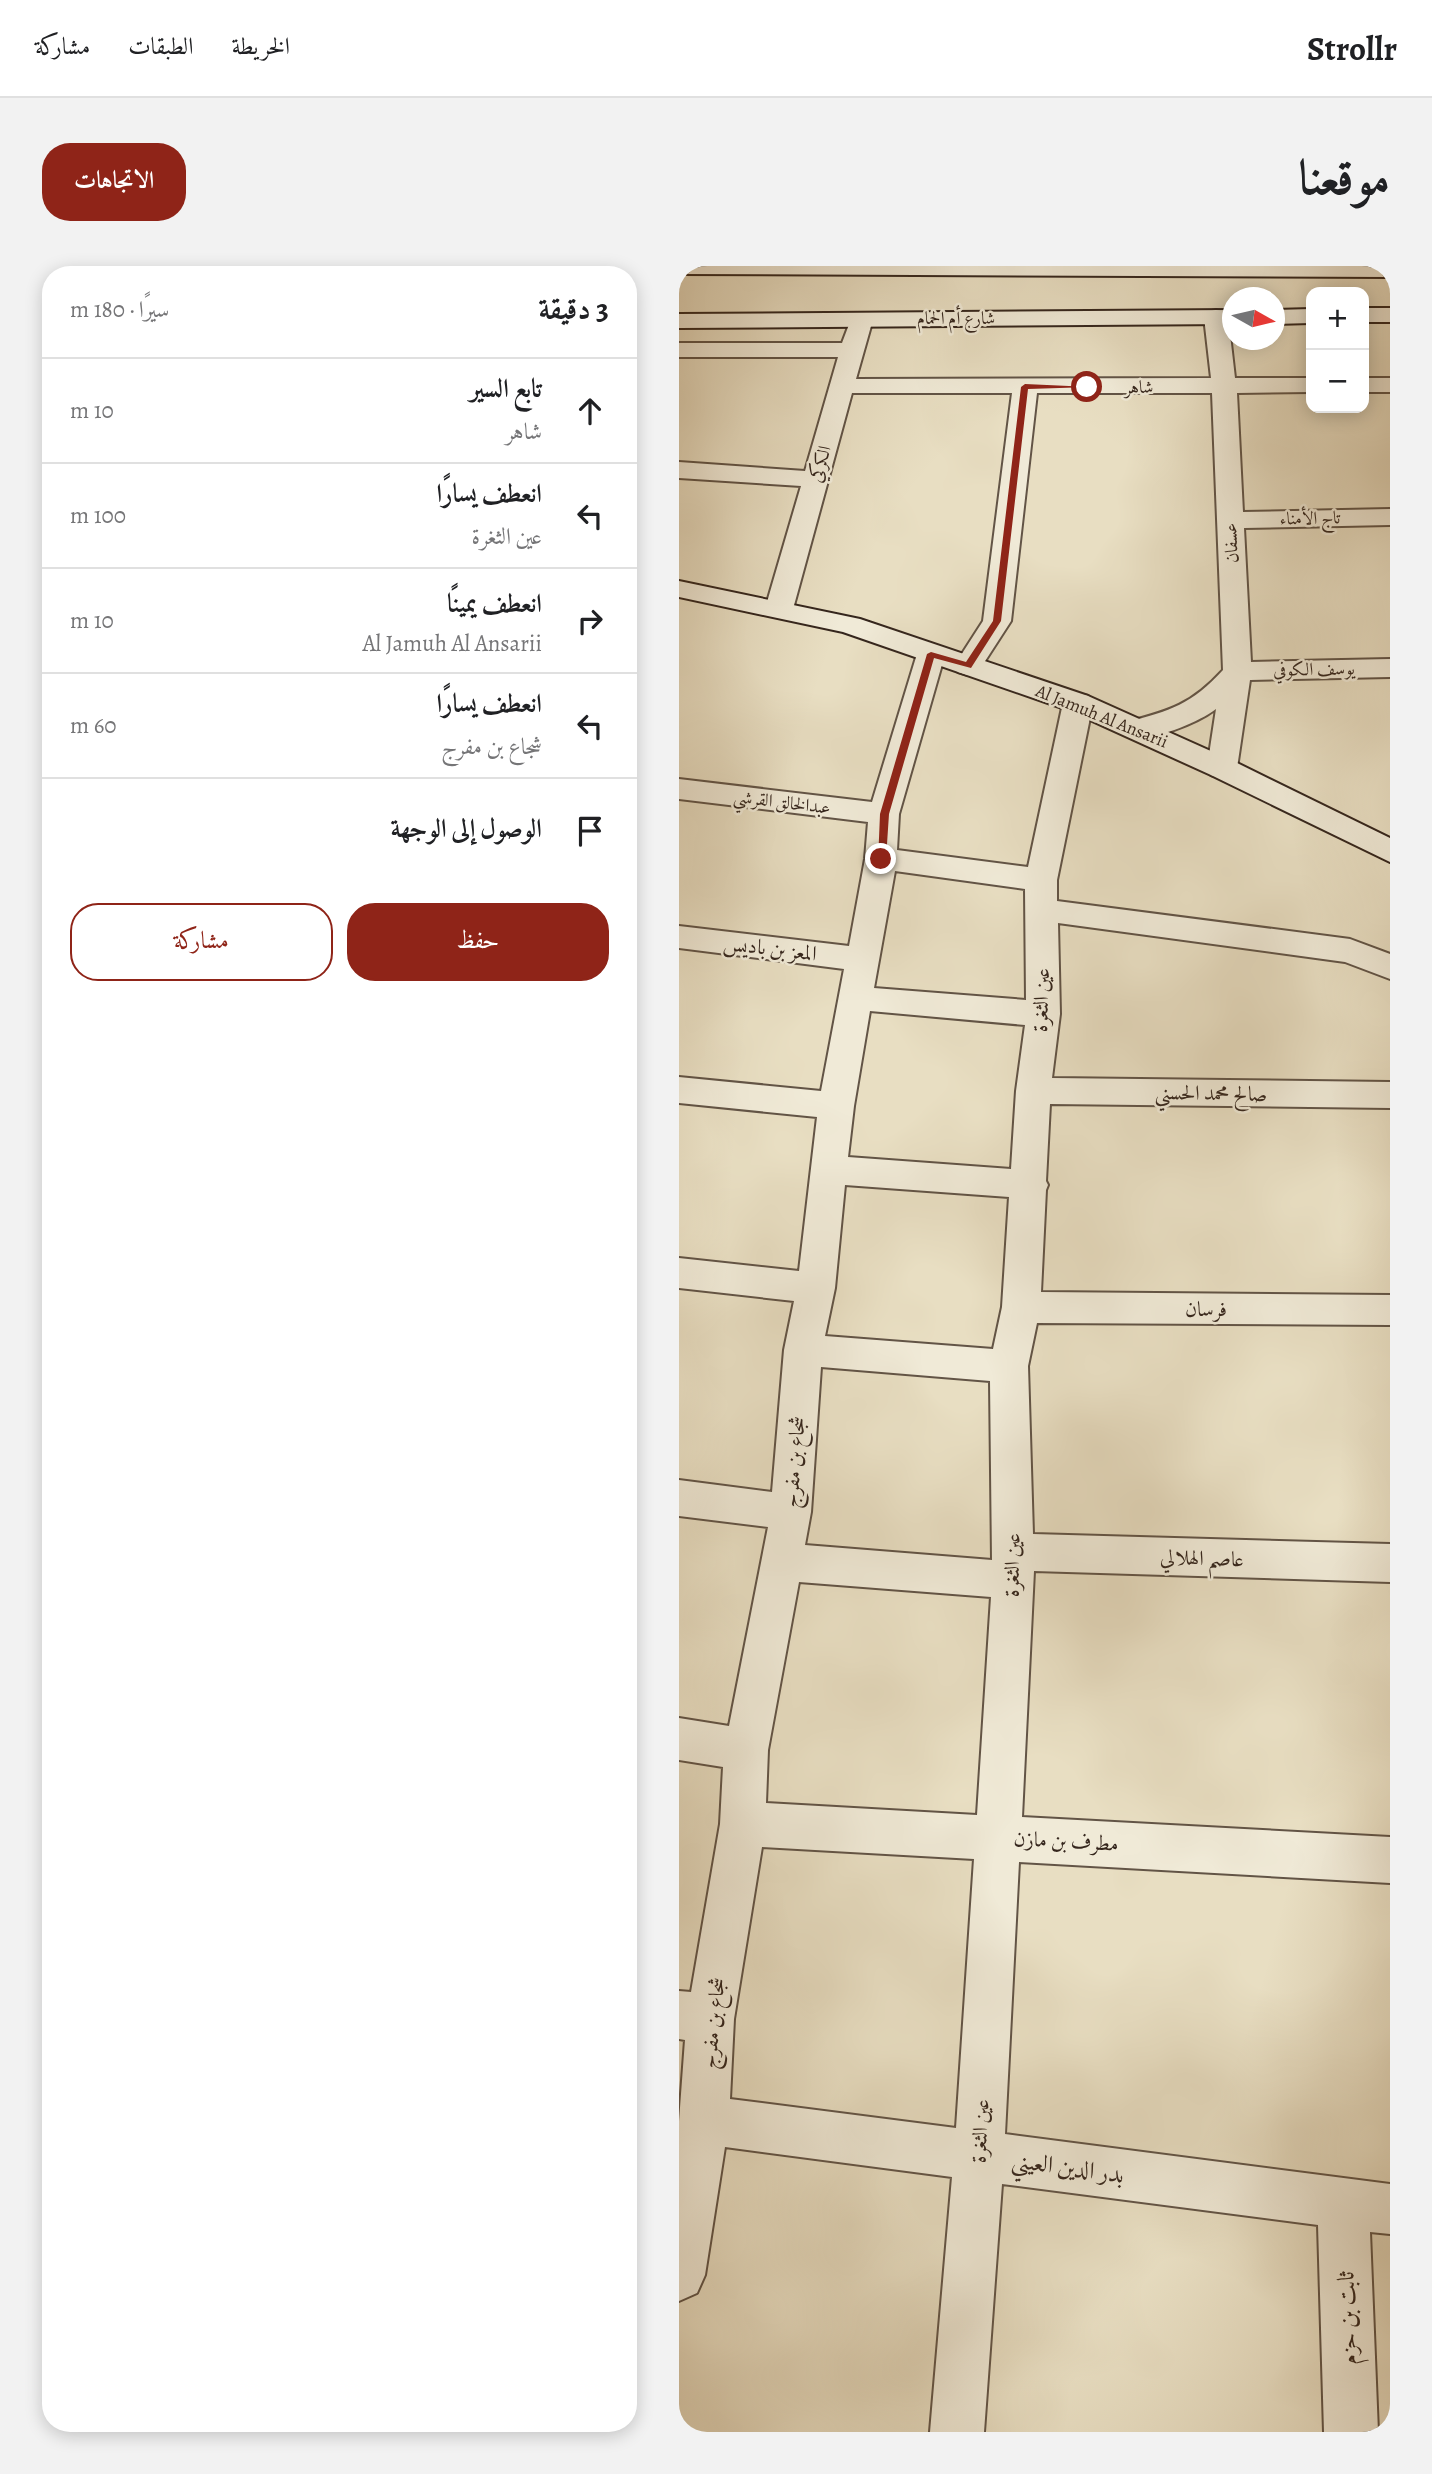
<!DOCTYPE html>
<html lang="ar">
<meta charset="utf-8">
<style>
:root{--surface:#fff;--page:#f2f2f2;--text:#202124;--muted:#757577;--line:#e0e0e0;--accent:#8f2418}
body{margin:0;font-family:Alegreya,Amiri,serif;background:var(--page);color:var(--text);direction:rtl}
.controls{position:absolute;right:21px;top:21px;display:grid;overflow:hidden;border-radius:14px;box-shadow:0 4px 18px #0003}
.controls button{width:63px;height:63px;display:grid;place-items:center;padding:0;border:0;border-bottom:2px solid var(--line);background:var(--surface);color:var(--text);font:35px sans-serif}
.compass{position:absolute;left:543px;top:21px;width:63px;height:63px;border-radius:50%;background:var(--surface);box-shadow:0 4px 18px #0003;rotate:98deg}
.stop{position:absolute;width:21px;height:21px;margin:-16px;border:5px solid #8f2418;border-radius:50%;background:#fff}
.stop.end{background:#8f2418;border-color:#fff;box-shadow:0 2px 7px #0008}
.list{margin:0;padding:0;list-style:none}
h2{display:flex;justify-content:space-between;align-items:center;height:91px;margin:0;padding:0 28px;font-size:30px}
h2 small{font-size:23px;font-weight:400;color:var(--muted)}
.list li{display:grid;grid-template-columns:46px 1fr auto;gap:21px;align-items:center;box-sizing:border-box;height:105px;padding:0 28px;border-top:2px solid var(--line)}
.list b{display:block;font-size:26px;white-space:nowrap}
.list p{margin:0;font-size:23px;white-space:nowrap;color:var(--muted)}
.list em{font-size:23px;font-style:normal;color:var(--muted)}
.actions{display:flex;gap:14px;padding:21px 28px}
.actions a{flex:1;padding:16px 0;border:2px solid var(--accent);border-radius:28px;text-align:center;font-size:24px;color:var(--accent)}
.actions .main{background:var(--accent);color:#fff}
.icon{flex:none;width:38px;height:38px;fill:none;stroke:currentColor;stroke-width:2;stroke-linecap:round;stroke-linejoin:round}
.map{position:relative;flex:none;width:711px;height:2166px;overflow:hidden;direction:ltr;border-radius:28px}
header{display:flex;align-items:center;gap:42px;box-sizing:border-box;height:98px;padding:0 35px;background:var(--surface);border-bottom:2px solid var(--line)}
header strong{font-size:33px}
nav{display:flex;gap:38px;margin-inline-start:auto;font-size:24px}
.intro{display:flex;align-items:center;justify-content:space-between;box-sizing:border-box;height:168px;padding:0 42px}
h1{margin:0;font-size:49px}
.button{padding:18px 32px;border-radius:28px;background:var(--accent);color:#fff;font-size:24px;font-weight:700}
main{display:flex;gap:42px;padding:0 42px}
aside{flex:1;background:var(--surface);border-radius:28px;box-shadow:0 4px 18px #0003}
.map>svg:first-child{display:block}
</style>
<header>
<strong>Strollr</strong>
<nav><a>الخريطة</a><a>الطبقات</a><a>مشاركة</a></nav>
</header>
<div class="intro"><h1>موقعنا</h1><a class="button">الاتجاهات</a></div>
<main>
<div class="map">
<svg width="711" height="2166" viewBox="0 0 711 2166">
<rect width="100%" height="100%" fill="#e8dec2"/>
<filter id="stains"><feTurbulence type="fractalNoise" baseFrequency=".00286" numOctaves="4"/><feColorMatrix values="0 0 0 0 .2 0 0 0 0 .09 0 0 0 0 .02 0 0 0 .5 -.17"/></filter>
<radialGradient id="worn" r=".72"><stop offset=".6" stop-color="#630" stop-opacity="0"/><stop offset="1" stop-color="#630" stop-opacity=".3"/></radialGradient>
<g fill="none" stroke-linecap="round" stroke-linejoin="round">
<!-- street casing -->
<g stroke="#625446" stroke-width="4">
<g id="street">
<path d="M 537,44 L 545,46 L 549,51 L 556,112 L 632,112 L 632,126 L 558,127 L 564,246 L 711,243 L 711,259 L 565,262 L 572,396 L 711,393 L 711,411 L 571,414 L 558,502 L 554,509 L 543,512 L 532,509 L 528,502 L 537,443 C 517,458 472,476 448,470 L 443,463 L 448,456 C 491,445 513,438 544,404 L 533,127 L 358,127 L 332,355 L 299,406 L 289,409 L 279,406 L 275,400 L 304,355 L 333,127 L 173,127 L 114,343 L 110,349 L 100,351 L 90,349 L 86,343 L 122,220 L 0,212 L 0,196 L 126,205 L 159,91 L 0,91 L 0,77 L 163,77 L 174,48 L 190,48 L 194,53 L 177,113 L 532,112 L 525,51 L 529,46 Z"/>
<rect x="685" y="112" width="26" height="14"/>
<path d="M 252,379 L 262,382 L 266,388 L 220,548 L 218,584 L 349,601 L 384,437 L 389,430 L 399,428 L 409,430 L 414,437 L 378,614 L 378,635 L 671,673 L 711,688 L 711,713 L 666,696 L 379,657 L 381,748 L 373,812 L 711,816 L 711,842 L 371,838 L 367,915 L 369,919 L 367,924 L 362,1026 L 711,1029 L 711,1059 L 358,1057 L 349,1100 L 354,1268 L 711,1278 L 711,1316 L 355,1305 L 343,1551 L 711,1571 L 711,1617 L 340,1596 L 326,1868 L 711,1918 L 711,1968 L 691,1966 L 699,2166 L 645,2166 L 639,1959 L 323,1918 L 305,2166 L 251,2166 L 273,1911 L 46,1881 L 26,2009 L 18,2027 L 0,2035 L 0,1855 L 6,1774 L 0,1773 L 0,1725 L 12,1726 L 41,1558 L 44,1501 L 0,1494 L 0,1452 L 50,1460 L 89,1261 L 0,1250 L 0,1214 L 93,1226 L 105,1084 L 115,1035 L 0,1022 L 0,992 L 120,1005 L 138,851 L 0,837 L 0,811 L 142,825 L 165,703 L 0,682 L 0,660 L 170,680 L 186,593 L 189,556 L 0,533 L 0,513 L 193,536 L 238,388 L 242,382 ZM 216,605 L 346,623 L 347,734 L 195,722 ZM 191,745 L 346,759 L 337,825 L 332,903 L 169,891 L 175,840 ZM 166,919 L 330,931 L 323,1041 L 314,1083 L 146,1070 L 156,1022 ZM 142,1101 L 311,1115 L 313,1294 L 126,1279 L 132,1246 ZM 120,1316 L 312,1331 L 298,1549 L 87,1537 L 89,1484 ZM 83,1581 L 295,1593 L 277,1862 L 51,1833 L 55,1753 Z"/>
</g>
</g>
<!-- secondary casing -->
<g stroke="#35261d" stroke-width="4">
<g id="secondary">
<path d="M 0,0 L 711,0 L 711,11 L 0,8 Z"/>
<rect x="685" y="42" width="26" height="14"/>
<path d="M 632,43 L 632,57 L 596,58 L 596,44 Z"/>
<path d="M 554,44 L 554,58 L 0,62 L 0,48 Z"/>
<path d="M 0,315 L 181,353 L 409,430 L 554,495 L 711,572 L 711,596 L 532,509 L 389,444 L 164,366 L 0,331 Z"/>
</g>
</g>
<!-- street -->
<use href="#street" fill="#f0ead7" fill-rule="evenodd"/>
<!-- secondary -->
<use href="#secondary" fill="#f0ead7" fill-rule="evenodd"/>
</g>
<!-- route -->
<path fill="#8f2418" d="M 346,118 L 412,121 L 349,123 L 322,355 L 292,402 L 255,392 L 210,548 L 207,593 L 199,596 L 201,548 L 248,388 L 252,386 L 287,396 L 314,355 L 342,121 Z"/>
<g text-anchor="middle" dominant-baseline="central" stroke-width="5" stroke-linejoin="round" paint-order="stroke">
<!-- far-street labels -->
<g font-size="18" fill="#35261d" stroke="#f0ead7">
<text x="277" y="52">شارع أم الحمام</text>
<text transform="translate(460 121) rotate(-1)">شاهر</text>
<text transform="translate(141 198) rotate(-74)">الكركي</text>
<text transform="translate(631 252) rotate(-1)">تاج الأمناء</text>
<text transform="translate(552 277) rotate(-93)">عسفان</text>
<text transform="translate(635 403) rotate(-1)">يوسف الكوفي</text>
<text transform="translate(423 450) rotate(22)">Al Jamuh Al Ansarii</text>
<text transform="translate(103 536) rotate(7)">عبدالخالق القرشي</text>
</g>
<!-- street labels -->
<g font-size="21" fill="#35261d" stroke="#f0ead7">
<text transform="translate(91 682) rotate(7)">المعز بن باديس</text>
<text transform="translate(362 734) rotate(-88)">عين الثغرة</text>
<text transform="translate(532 827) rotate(1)">صالح محمد الحسني</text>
<text x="527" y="1043">فرسان</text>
<text transform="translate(115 1196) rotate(-85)">شجاع بن مفرج</text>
<text transform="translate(523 1292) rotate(2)">عاصم الهلالي</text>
<text transform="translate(333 1299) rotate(-89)">عين الثغرة</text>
<text transform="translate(387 1575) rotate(3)">مطرف بن مازن</text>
<text transform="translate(34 1757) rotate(-84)">شجاع بن مفرج</text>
<text transform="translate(301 1865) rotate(-87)">عين الثغرة</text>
</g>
<!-- near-street labels -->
<g font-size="24" fill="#35261d" stroke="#f0ead7">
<text transform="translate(389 1901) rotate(8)">بدر الدين العيني</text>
<text transform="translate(668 2052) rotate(-92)">ثابت بن حزم</text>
</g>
</g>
<rect width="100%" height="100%" filter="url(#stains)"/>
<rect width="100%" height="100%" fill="url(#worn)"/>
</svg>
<div class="controls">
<button>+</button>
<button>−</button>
</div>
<svg class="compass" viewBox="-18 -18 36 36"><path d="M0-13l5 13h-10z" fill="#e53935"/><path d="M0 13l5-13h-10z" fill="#757577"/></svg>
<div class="stop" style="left:408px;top:121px"></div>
<div class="stop end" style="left:202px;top:593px"></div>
</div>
<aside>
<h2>3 دقيقة<small>سيرًا · 180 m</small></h2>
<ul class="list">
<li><svg class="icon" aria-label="ahead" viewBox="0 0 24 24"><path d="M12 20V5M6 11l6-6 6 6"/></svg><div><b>تابع السير</b><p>شاهر</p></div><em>10 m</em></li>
<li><svg class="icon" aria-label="left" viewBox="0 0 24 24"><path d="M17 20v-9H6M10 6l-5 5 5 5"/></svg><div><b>انعطف يسارًا</b><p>عين الثغرة</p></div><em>100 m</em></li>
<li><svg class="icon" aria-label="right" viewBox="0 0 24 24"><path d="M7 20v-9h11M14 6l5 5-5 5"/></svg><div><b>انعطف يمينًا</b><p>Al Jamuh Al Ansarii</p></div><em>10 m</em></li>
<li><svg class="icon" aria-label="left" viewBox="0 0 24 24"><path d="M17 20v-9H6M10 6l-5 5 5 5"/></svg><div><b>انعطف يسارًا</b><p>شجاع بن مفرج</p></div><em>60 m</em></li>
<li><svg class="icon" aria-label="arrive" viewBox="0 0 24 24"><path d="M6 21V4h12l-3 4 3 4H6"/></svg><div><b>الوصول إلى الوجهة</b></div></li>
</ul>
<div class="actions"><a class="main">حفظ</a><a>مشاركة</a></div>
</aside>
</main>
